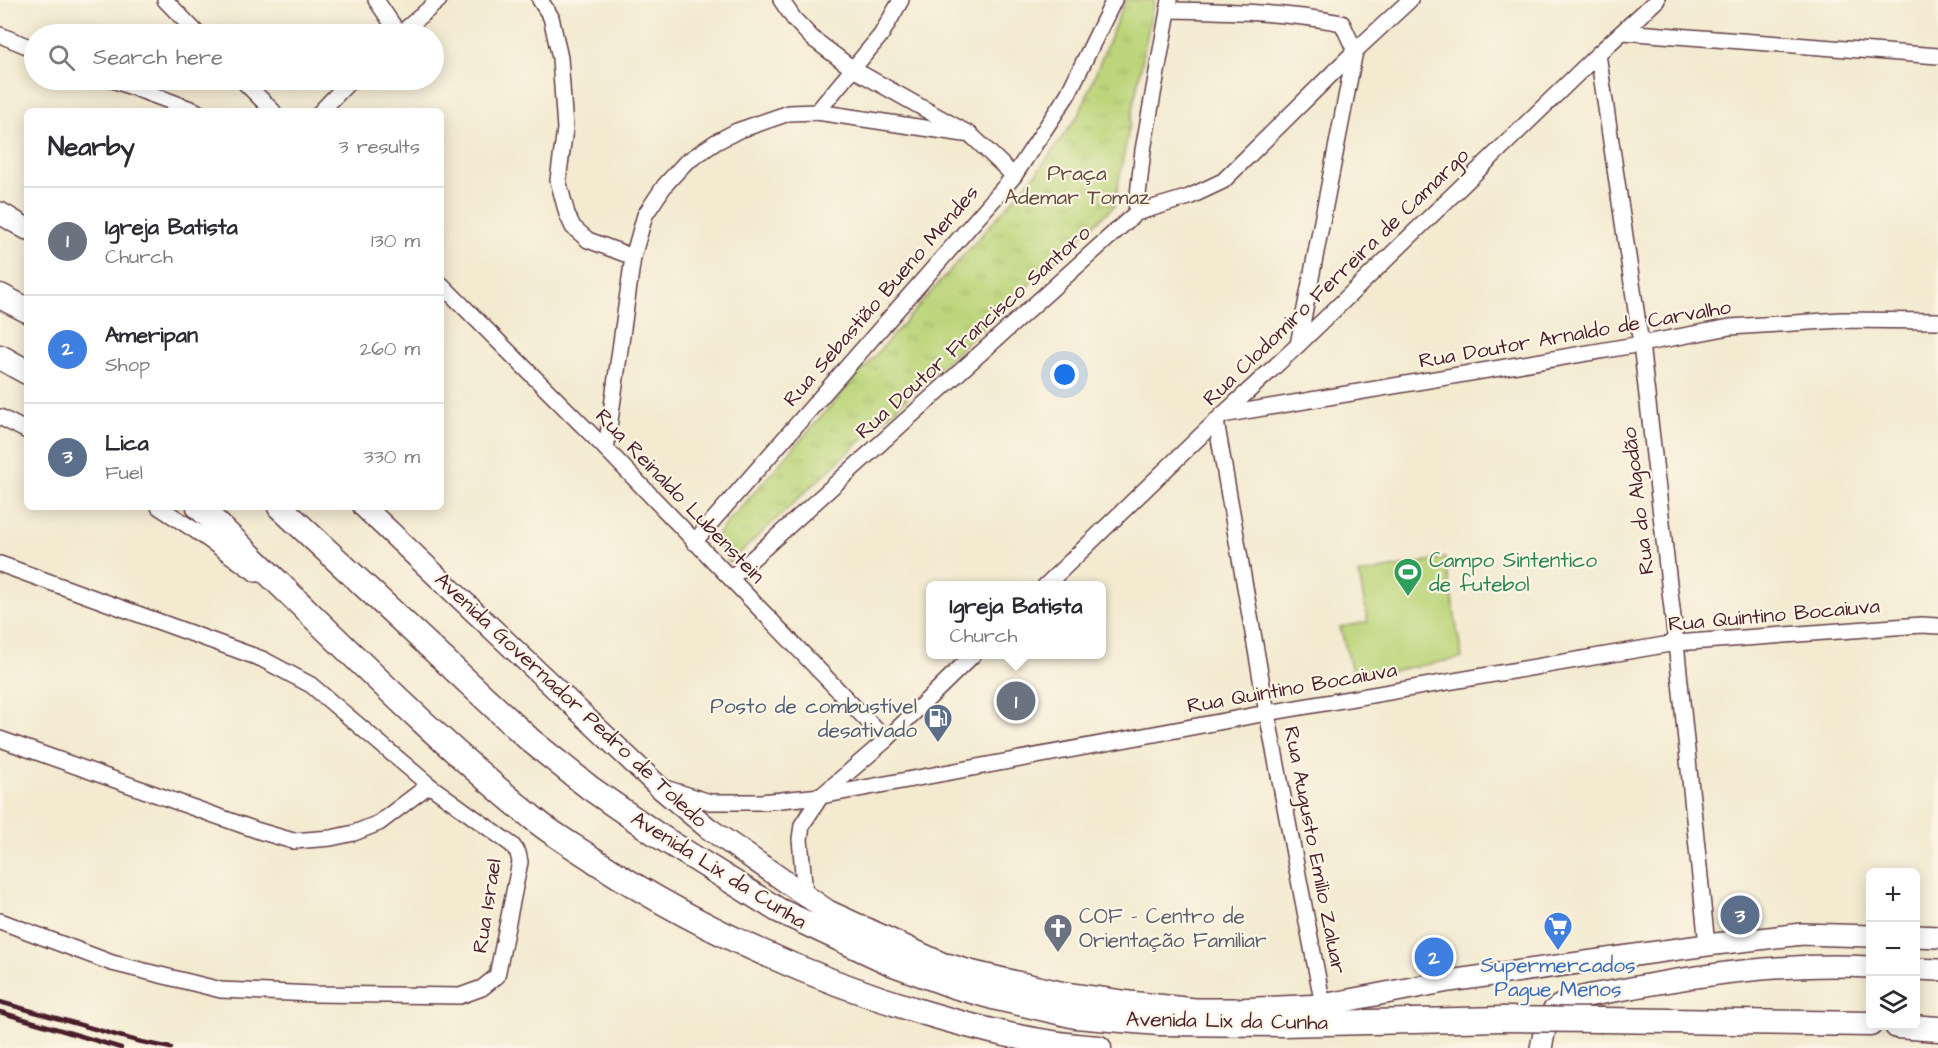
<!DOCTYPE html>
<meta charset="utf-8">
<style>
:root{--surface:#fff;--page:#f7f7f7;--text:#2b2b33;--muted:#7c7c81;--line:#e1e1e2;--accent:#1f6fb2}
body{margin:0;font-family:"Architects Daughter",sans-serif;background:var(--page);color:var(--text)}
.controls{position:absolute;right:18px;bottom:18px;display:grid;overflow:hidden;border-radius:9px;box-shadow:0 3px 15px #0003}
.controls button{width:54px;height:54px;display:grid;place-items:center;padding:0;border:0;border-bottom:2px solid var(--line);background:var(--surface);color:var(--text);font:30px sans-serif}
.you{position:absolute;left:1065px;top:375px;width:21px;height:21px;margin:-15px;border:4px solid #fff;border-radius:50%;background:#1a73e8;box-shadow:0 0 0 9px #1a73e833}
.badge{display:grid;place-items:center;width:39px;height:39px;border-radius:50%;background:var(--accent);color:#fff;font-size:20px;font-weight:700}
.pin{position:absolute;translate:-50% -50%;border:3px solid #fff;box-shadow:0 2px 6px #0006}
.popup{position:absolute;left:926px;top:581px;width:180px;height:78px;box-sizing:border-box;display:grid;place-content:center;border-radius:9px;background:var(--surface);filter:drop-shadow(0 2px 4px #0005);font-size:20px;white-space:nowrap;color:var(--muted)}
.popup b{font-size:22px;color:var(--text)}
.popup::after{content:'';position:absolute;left:50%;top:100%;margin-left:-12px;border:12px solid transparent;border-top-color:var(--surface)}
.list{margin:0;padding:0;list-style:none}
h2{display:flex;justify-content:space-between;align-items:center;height:78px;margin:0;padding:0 24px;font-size:26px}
h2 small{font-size:20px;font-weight:400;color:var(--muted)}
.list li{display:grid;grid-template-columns:39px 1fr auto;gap:18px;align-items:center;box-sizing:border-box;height:108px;padding:0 24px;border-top:2px solid var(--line)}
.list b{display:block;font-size:22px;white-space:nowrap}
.list p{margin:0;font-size:20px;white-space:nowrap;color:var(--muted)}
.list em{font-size:20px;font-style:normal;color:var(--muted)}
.icon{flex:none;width:33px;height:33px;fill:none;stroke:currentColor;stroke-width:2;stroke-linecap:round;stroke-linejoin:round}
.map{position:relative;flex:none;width:1938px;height:1048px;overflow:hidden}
.search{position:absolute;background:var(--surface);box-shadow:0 3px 15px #0003;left:24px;top:24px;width:420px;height:66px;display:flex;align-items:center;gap:15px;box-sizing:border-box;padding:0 21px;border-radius:33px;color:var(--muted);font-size:22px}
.panel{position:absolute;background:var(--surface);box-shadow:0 3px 15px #0003;left:24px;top:108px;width:420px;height:402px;border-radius:9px}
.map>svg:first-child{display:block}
</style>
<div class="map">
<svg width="1938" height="1048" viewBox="0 0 1938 1048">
<defs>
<pattern id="park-tufts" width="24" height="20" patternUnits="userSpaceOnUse" patternTransform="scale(1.5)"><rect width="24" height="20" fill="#bcd57a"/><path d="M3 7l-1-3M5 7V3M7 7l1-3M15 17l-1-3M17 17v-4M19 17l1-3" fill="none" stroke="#a3b66a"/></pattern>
</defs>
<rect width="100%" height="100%" fill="#fcf5e5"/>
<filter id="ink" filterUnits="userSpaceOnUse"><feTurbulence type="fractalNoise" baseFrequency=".0167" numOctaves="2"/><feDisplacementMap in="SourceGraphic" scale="12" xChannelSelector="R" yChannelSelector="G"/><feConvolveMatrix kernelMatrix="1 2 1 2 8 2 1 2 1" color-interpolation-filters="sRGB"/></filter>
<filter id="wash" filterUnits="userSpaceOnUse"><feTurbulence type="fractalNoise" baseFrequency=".008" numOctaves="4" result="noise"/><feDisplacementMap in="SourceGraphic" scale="24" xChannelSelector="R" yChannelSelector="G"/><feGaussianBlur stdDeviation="1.35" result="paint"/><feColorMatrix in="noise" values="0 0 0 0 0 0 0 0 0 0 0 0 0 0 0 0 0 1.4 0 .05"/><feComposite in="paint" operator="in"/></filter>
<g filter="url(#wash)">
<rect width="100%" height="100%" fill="#f3ead0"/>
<!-- green -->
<path fill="#bcd57a" stroke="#837a52" stroke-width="1.5" d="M 1445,558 L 1462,658 L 1354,678 L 1340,627 L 1368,622 L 1359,574 Z"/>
<!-- park -->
<path fill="url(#park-tufts)" stroke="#837a52" stroke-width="1.5" d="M 1125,0 L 1154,0 L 1114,206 L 730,562 L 714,538 L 1038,171 L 1080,113 Z"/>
</g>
<g filter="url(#ink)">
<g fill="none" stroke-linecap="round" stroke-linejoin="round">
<!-- minor casing -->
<g stroke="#633d44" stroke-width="18">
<g id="minor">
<path d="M 165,0 L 198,34"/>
<path d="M 376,0 L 399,34"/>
<path d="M 540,0 L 551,17 L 560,58 L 565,129 L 558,180 L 567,214 L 573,227 L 588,240 L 633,257"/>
<path d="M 781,0 L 794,19 L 812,38 L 853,69 L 971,135 L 1014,176"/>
<path d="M 1168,10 C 1226,11 1285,12 1342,23 L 1355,51 L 1298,345"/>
<path d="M 1623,32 L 1938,56"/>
<path d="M 400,34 L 439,0"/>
<path d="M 0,35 L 34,49"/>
<path d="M 1598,54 L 1641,344 L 1676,643 L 1707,945"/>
<path d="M 113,80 L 196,111"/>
<path d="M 242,80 L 273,111"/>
<path d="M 321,111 L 351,80"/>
<path d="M 817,112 L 881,35 L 901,0"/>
<path d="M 1136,213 L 1189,197 L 1223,181 L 1355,51 L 1410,0"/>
<path d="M 441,284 L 606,449 L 886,740"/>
<path d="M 1222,415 L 1641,344 L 1730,327 L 1841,320 L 1938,321"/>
<path d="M 0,417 L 27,431"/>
<path d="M 1216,421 L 1267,713 L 1323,1005"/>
<path d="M 606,449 L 633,257 L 645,215 L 665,185 L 685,163 L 716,142 L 737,131 L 789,113 L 817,112 L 971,135"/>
<path d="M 159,507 L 199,533 L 256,574"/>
<path d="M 694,542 L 1014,176 L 1068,94 L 1114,0"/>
<path d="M 0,564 L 262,659 L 311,685 L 429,785 L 512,845 L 518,853 L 520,862 L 497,976 L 482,988 L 460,996 L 314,994 L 221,990 L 112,963 L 0,921"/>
<path d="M 731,578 L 1136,213 L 1143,150 L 1170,0"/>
<path d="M 1045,586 L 1216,421 L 1298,345 L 1598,54 L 1657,0"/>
<path d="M 0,739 L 259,831 L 293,841 L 331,838 L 354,833 L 379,823 L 429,785"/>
<path d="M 665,788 L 710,802 L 761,802 L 821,796 L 1267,713 L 1676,643 L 1922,625 L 1938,626"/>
<path d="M 805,894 L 800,839 L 802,825 L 821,796 L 886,740 L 974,654"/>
</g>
</g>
<!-- secondary casing -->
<g stroke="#633d44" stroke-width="24">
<g id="secondary">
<path d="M 0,213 L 27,229"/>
<path d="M 364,507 L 658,786 L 708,828 L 828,911 L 948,966 L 1064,993 L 1129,1002 L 1195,1009 L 1238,1009 L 1323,1005 L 1449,981 L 1707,945 L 1802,934 L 1870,936"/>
<path d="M 1916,936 L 1938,937"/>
<path d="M 1916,969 L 1938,970"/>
<path d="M 1541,1048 C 1544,1036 1545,1019 1554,1010 C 1567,997 1598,994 1615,991 C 1698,975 1786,962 1870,967"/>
</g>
</g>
<!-- trunk casing -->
<g stroke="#633d44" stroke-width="27">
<g id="trunk">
<path d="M 0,296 L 27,310"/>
<path d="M 0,357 L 27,372"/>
<path d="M 199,507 C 312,612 418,726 539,823 C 557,837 578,849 597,862 C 698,928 809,978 925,1013 C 982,1030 1039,1044 1099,1048"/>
<path d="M 280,507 L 530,740 L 590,788 L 659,836 L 778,910 L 891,963 L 954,986 L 993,997 L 1076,1016 L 1122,1020 L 1160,1023 L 1282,1024 L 1502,1019"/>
<path d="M 948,966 L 1002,983"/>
<path d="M 1602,1020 L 1870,1024"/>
<path d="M 1897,1026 L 1938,1029"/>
</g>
</g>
<!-- minor -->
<use href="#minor" stroke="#fff" stroke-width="15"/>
<!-- secondary -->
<use href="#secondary" stroke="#fff" stroke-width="21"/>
<!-- trunk -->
<use href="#trunk" stroke="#fff" stroke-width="24"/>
<!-- rail -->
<g stroke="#4a1f2b" stroke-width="4.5">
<path d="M 0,1002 L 137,1041 L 171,1048"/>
<path d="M 0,1012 L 121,1048"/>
</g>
<!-- trunk-bridge casing -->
<g stroke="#633d44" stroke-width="27" stroke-linecap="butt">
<path id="trunk-bridge" d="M 1502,1019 L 1602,1020"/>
</g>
<!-- trunk-bridge -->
<use href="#trunk-bridge" stroke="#fff" stroke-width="24"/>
</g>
</g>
<!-- icons -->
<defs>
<g id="stadium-pin" transform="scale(1.5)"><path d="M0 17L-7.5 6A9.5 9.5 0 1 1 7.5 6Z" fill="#2e9e5b" stroke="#fcf5e5"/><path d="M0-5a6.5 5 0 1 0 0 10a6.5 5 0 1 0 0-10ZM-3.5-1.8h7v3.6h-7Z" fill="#fff"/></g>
<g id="fuel-pin" transform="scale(1.5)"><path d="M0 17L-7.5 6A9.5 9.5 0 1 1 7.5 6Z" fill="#5c6f8a" stroke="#fcf5e5"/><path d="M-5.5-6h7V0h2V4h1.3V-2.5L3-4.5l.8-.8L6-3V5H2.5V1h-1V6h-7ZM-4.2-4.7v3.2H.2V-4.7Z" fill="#fff"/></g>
<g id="supermarket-pin" transform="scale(1.5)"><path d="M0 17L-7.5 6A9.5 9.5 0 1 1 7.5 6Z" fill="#3f7fe0" stroke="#fcf5e5"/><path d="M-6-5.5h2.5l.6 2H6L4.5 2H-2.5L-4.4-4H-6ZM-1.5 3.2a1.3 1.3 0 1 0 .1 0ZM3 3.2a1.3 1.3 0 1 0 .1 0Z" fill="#fff"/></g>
<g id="church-pin" transform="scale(1.5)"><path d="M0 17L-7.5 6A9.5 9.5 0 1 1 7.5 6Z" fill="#6b7280" stroke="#fcf5e5"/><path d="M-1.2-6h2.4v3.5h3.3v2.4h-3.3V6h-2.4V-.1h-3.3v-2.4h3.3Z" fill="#fff"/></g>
</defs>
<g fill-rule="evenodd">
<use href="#stadium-pin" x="1408" y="572"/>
<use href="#fuel-pin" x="938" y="718"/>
<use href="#supermarket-pin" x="1558" y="926"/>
<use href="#church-pin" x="1058" y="928"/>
</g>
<g text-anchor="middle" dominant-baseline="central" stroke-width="4.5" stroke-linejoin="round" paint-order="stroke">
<!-- park labels -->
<g font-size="21" fill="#664c3f" stroke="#fcf5e5">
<text x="1077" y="173">Praça<tspan x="1077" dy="24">Ademar Tomaz</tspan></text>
</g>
<!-- street labels -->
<g font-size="21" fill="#4a1f2b" stroke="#fcf5e5">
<text transform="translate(1336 277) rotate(-44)">Rua Clodomiro Ferreira de Camargo</text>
<text transform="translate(881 296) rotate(-49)">Rua Sebastião Bueno Mendes</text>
<text transform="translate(973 332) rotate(-42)">Rua Doutor Francisco Santoro</text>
<text transform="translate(1575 334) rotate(-10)">Rua Doutor Arnaldo de Carvalho</text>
<text transform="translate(680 496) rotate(46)">Rua Reinaldo Lubenstein</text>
<text transform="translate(1638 501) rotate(-97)">Rua do Algodão</text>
<text transform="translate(1774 615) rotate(-5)">Rua Quintino Bocaiuva</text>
<text transform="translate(1292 688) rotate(-10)">Rua Quintino Bocaiuva</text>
<text transform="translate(571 700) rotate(43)">Avenida Governador Pedro de Toledo</text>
<text transform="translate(1315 850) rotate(79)">Rua Augusto Emilio Zaluar</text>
<text transform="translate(719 870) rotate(32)">Avenida Lix da Cunha</text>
<text transform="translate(487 906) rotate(-81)">Rua Israel</text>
<text transform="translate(1227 1021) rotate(1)">Avenida Lix da Cunha</text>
</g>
<!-- leisure labels -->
<g font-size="21" fill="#27864d" stroke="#fcf5e5" text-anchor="start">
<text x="1429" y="560">Campo Sintentico<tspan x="1429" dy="24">de futebol</tspan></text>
</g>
<!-- service labels -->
<g font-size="21" fill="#4e5e75" stroke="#fcf5e5" text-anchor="end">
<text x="917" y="706">Posto de combustível<tspan x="917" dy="24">desativado</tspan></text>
</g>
<!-- worship labels -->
<g font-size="21" fill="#5b616d" stroke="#fcf5e5" text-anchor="start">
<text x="1079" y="916">COF - Centro de<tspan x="1079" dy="24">Orientação Familiar</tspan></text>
</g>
<!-- shop labels -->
<g font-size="21" fill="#366cbe" stroke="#fcf5e5">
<text x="1558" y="965">Supermercados<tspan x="1558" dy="24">Pague Menos</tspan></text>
</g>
</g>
</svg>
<div class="controls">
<button>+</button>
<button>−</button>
<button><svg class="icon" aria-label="layers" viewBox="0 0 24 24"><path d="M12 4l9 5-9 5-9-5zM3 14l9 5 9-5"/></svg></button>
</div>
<div class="you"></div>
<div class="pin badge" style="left:1016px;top:701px;background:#6b7280">1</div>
<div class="popup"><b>Igreja Batista</b>Church</div>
<div class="pin badge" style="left:1434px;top:957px;background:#3f7fe0">2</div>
<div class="pin badge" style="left:1740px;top:915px;background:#5c6f8a">3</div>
<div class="search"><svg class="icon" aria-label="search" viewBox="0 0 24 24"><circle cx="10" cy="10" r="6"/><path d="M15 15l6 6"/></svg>Search here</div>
<section class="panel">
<h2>Nearby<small>3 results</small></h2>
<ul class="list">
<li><span class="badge" style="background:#6b7280">1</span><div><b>Igreja Batista</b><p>Church</p></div><em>130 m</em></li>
<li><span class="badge" style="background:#3f7fe0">2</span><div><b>Ameripan</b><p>Shop</p></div><em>260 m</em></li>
<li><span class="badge" style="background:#5c6f8a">3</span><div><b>Lica</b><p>Fuel</p></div><em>330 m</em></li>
</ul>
</section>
</div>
